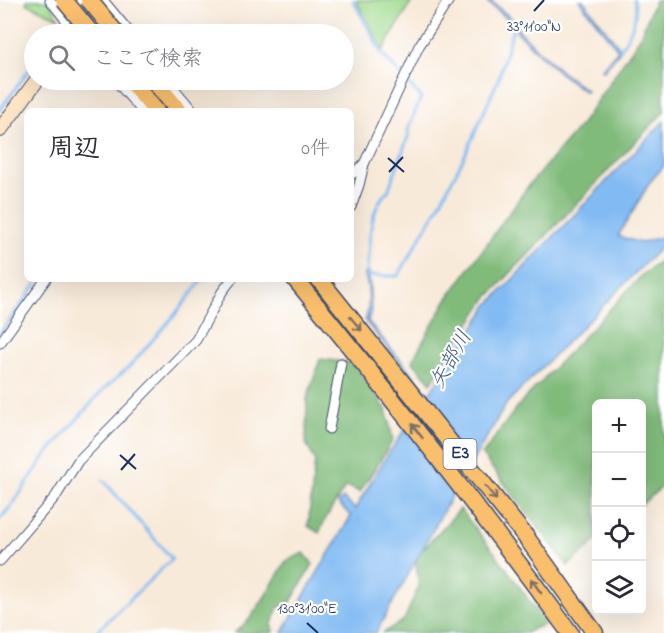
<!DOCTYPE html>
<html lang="ja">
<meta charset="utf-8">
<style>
:root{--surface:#fff;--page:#f2f2f3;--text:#2b2b33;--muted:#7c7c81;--line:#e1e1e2}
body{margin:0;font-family:"Indie Flower","Klee One",sans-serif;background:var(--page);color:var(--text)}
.controls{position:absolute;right:18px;bottom:18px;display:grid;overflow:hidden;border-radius:9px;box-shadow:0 6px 24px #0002}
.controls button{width:54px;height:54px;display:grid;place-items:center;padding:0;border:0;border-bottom:2px solid var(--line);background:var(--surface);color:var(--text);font:30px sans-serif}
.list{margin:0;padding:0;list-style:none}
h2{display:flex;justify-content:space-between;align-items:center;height:78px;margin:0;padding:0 24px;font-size:26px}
h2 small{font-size:20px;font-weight:400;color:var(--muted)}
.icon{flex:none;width:33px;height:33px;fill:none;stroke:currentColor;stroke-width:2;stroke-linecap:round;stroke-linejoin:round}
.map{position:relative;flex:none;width:664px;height:633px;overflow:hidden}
.search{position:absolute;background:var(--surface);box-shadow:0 6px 24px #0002;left:24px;top:24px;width:330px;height:66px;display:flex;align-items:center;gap:15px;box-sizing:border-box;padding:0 21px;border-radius:33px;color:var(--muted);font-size:22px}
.panel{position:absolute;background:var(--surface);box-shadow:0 6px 24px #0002;left:24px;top:108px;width:330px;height:174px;border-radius:9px}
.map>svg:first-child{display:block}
</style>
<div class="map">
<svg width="664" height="633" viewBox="0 0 664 633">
<rect width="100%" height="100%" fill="#fff"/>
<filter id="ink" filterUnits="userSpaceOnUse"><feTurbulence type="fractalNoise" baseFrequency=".0167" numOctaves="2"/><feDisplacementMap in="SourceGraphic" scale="12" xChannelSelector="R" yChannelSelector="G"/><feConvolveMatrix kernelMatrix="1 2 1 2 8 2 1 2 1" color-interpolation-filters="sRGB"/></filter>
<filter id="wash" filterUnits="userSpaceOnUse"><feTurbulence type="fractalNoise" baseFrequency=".008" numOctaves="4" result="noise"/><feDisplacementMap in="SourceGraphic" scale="24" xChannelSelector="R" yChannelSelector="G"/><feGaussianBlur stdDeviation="1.35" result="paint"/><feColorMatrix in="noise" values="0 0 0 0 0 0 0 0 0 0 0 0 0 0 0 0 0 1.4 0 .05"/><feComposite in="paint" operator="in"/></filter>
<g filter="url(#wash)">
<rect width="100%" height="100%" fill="#f8ead9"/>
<!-- green -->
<g fill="#a0db8f" stroke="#5e8576" stroke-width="1.5">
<path d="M 27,0 L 48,0 L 59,18 L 26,3 Z"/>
<path d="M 356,0 L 411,0 L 412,1 L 383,50 Z"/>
</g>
<!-- forest -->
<g fill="#80bb7a" stroke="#4e756c" stroke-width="1.5">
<path d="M 655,0 L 664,0 L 664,112 L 486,299 L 431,383 L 412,361 L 446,301 L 529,185 L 579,127 L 601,95 L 639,39 Z"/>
<path d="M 664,259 L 664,485 L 642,504 L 642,404 L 596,404 L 596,541 L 568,566 L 482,455 L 517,407 L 643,274 Z"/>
<path d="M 320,359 L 353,363 L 386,409 L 393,440 L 360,492 L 346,486 L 327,516 L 319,533 L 308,526 L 315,461 L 306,443 L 307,399 Z"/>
<path d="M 460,509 L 504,565 L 546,624 L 533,629 L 526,633 L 383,633 L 404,620 L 419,586 L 415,558 Z"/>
<path d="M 304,553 L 313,564 L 289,605 L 278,607 L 271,626 L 274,630 L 272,633 L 234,633 L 249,620 L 266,595 L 286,561 Z"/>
</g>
<!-- water -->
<g fill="#82bbf3" stroke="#4e75a8" stroke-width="1.5">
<path d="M 485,0 L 489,0 L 511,18 L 519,30 L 536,48 L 562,72 L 586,90 L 585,92 L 561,74 L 539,54 L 518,33 L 509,20 Z"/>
<path d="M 579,0 L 583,0 L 620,48 L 620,51 L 603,71 L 601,69 L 618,50 Z"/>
<path d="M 664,121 L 664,166 L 650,182 L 618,236 L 641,243 L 664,236 L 664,244 L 507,403 L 451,497 L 376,633 L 282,633 L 351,516 L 338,503 L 343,498 L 355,509 L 383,462 L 489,304 Z"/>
<path d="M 369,272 L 371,310 L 368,321 L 425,389 L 423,391 L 365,321 C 370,307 370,287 364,274 Z"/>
</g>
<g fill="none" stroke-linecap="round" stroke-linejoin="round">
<!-- stream -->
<g stroke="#82bbf3" stroke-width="3">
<path d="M 353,0 L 382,54 L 402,76"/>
<path d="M 55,34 L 59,29 L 57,26"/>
<path d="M 620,50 C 629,36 640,16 634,0"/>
<path d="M 0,110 L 34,63"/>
<path d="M 367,274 C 369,249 368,208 388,191 L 409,134 L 408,130 L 421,97 L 406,81"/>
<path d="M 367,276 L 398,276 L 437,209 L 465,155 L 498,80 L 514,25"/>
<path d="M 0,333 L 40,279"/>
<path d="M 423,388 L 428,394"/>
<path d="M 0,519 L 13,504 L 45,456 L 102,391 L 129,367 L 173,317 L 203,279"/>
<path d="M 95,633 L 172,559 L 103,480"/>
</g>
</g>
</g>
<g filter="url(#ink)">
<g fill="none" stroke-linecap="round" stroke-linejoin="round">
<!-- street casing -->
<g stroke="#3c4b70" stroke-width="11">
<g id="street">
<path d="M 50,0 L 76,33"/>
<path d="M 103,0 L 131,34"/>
<path d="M 115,80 L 142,111"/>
<path d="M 167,80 L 193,111"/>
<path d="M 351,175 L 364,164"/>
<path d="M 351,207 L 359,185 L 364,164 L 419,46 L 449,0"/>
<path d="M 0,343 L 46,279"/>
<path d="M 329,429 L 341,363"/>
<path d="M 0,561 L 56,496 L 78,461 L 196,340 L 222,292 L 232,279"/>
</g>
</g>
<!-- secondary casing -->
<g stroke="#3c4b70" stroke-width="16">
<g id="secondary">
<path d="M 70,34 L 94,0"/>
<path d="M 0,130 L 37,80"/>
</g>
</g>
<!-- highway casing -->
<g stroke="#3c4b70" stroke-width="19">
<g id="highway">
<path d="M 130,80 L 156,111"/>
<path d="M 153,80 L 179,111"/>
<path d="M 295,279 C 390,395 482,512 570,633"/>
<path d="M 319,279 L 526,537 L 595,633"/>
</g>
</g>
<!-- street -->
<use href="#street" stroke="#fff" stroke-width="9"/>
<!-- secondary -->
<use href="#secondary" stroke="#fde5c5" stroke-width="14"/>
<!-- highway -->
<use href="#highway" stroke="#f9bf6d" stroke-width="16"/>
<!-- highway-bridge casing -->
<g stroke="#3c4b70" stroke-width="19" stroke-linecap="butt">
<g id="highway-bridge">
<path d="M 64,0 L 92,34"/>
<path d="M 89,0 L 117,34"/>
</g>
</g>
<!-- highway-bridge -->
<use href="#highway-bridge" stroke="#f9bf6d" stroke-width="16"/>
</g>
<!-- one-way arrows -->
<defs><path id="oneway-shaft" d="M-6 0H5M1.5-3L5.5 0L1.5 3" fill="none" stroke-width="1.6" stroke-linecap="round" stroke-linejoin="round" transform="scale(1.5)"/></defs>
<g stroke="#7f7065">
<use href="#oneway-shaft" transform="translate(356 324) rotate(51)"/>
<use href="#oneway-shaft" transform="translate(417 431) rotate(-128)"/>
<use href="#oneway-shaft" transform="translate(491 493) rotate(51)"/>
<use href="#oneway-shaft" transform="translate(536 586) rotate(-126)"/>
</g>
</g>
<!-- ticks -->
<path fill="none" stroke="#1b2f5e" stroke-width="2" d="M 534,11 L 544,0M 388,158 L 404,172M 389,172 L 403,157M 120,455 L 136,469M 121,470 L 135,454M 307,623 L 318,633"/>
<g text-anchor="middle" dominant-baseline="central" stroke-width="4.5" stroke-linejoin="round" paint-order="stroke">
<!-- shield labels -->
<rect fill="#fff" stroke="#5f6d8e" stroke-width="1.5" x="443.5" y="439" width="33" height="30" rx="4.5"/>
<g font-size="18" font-weight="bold" fill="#1b2f5e">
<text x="460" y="454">E3</text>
</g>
<!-- water labels -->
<g font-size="21" font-style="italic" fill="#3a598b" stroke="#fff">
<text transform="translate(452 360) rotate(-61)">矢部川</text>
</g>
</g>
<g font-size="15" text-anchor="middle" fill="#1b2f5e" stroke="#fff" stroke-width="4.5" stroke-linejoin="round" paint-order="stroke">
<text x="534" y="31">33°11'00"N</text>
<text x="307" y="613">130°31'00"E</text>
</g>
</svg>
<div class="controls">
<button>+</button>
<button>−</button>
<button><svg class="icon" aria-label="locate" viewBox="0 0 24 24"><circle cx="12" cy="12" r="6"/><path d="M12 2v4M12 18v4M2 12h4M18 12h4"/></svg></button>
<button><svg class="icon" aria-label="layers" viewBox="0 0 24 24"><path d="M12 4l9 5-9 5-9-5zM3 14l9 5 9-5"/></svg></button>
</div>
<div class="search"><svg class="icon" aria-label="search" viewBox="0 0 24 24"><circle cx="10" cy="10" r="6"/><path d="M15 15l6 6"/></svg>ここで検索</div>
<section class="panel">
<h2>周辺<small>0件</small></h2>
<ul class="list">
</ul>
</section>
</div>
